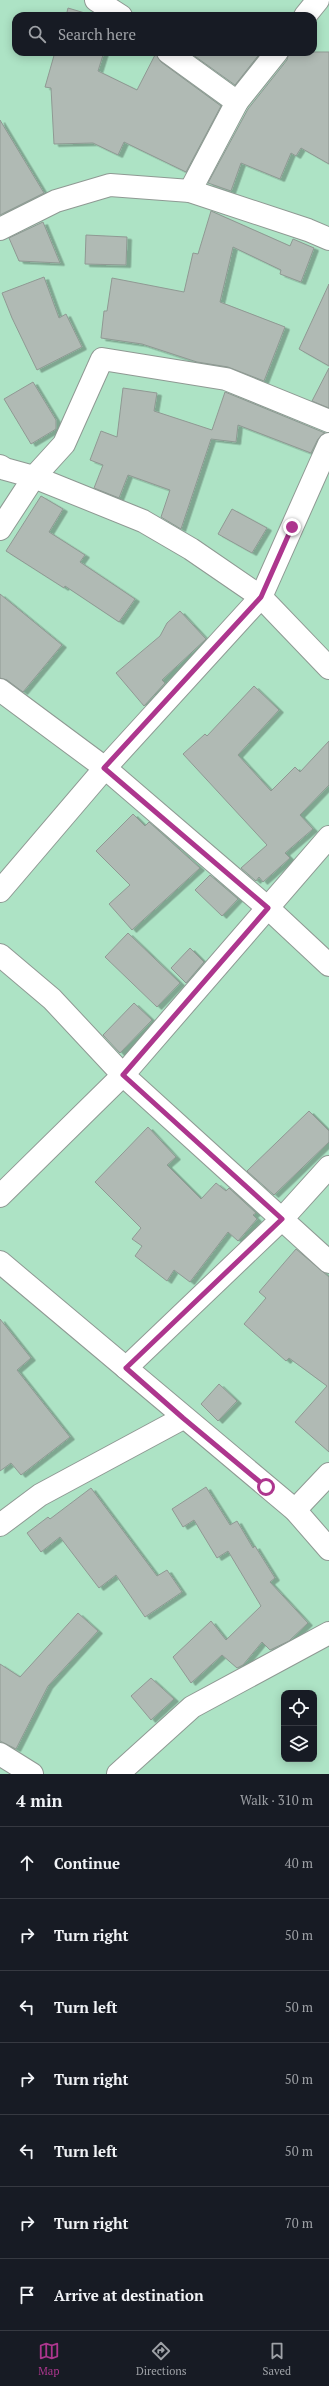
<!DOCTYPE html>
<meta charset="utf-8">
<style>
:root{--surface:#171b24;--page:#242831;--text:#f1f3f6;--muted:#9ea1a6;--line:#363941;--accent:#ad368e}
body{margin:0;font-family:"PT Serif",serif;background:var(--page);color:var(--text)}
.controls{position:absolute;right:12px;bottom:12px;display:grid;overflow:hidden;border-radius:8px;box-shadow:0 2px 10px #0003}
.controls button{width:36px;height:36px;display:grid;place-items:center;padding:0;border:0;border-bottom:1px solid var(--line);background:var(--surface);color:var(--text);font:20px sans-serif}
.stop{position:absolute;width:12px;height:12px;margin:-9px;border:3px solid #ad368e;border-radius:50%;background:#fff}
.stop.end{background:#ad368e;border-color:#fff;box-shadow:0 1px 4px #0008}
.list{margin:0;padding:0;list-style:none}
h2{display:flex;justify-content:space-between;align-items:center;height:52px;margin:0;padding:0 16px;font-size:17px}
h2 small{font-size:13px;font-weight:400;color:var(--muted)}
.list li{display:grid;grid-template-columns:26px 1fr auto;gap:12px;align-items:center;box-sizing:border-box;height:72px;padding:0 16px;border-top:1px solid var(--line)}
.list b{display:block;font-size:15px;white-space:nowrap}
.list em{font-size:13px;font-style:normal;color:var(--muted)}
.icon{flex:none;width:22px;height:22px;fill:none;stroke:currentColor;stroke-width:2;stroke-linecap:round;stroke-linejoin:round}
.map{position:relative;flex:none;width:329px;height:1774px;overflow:hidden}
.search{position:absolute;background:var(--surface);box-shadow:0 2px 10px #0003;left:12px;right:12px;top:12px;height:44px;display:flex;align-items:center;gap:10px;box-sizing:border-box;padding:0 14px;border-radius:12px;color:var(--muted);font-size:15px}
.sheet{height:556px;background:var(--surface)}
nav{display:flex;justify-content:space-around;align-items:center;box-sizing:border-box;height:56px;border-top:1px solid var(--line);background:var(--surface);font-size:11px;color:var(--muted)}
nav a{display:grid;justify-items:center;gap:2px}
nav .on{color:var(--accent)}
.map>svg:first-child{display:block}
</style>
<div class="map">
<svg width="329" height="1774" viewBox="0 0 329 1774">
<defs>
<filter id="shadow"><feDropShadow dx="4.5" dy="2.5" stdDeviation="0" flood-color="#0004"/></filter>
</defs>
<rect width="100%" height="100%" fill="#e3eee7"/>
<!-- green -->
<path fill="#ade3c5" fill-rule="evenodd" d="M 0,0 L 329,0 L 329,1774 L 0,1774 ZM 16,16 L 313,16 L 313,52 L 16,52 ZM 284,1693 L 314,1693 L 314,1759 L 284,1759 Z"/>
<!-- building -->
<g fill="#b0bab4" stroke="#8f9993" filter="url(#shadow)">
<path d="M 68,8 L 95,16 L 66,16 Z"/>
<path d="M 55,52 L 104,52 L 98,71 L 137,90 L 156,53 L 161,62 L 221,106 L 186,172 L 124,142 L 118,155 L 93,143 L 54,144 L 51,88 L 45,87 Z"/>
<path d="M 189,52 L 261,52 L 235,85 Z"/>
<path d="M 289,52 L 329,52 L 329,164 L 301,148 L 296,156 L 291,153 L 280,179 L 241,163 L 231,191 L 208,183 L 248,109 L 287,60 Z"/>
<path d="M 0,120 L 44,193 L 0,215 Z"/>
<path d="M 211,211 L 290,246 L 293,239 L 314,248 L 301,282 L 280,274 L 281,270 L 233,247 L 220,302 L 285,327 L 264,381 L 228,367 L 197,362 L 142,344 L 101,338 L 104,311 L 107,311 L 112,278 L 184,292 L 193,253 L 198,254 Z"/>
<path d="M 43,222 L 60,263 L 19,261 L 9,238 Z"/>
<path d="M 86,235 L 127,237 L 126,265 L 85,264 Z"/>
<path d="M 44,277 L 59,318 L 66,314 L 82,347 L 37,370 L 12,318 L 2,293 Z"/>
<path d="M 329,284 L 329,366 L 299,349 Z"/>
<path d="M 329,368 L 329,408 L 312,401 Z"/>
<path d="M 33,382 L 56,420 L 56,429 L 31,444 L 4,399 Z"/>
<path d="M 123,388 L 157,393 L 154,411 L 212,430 L 225,392 L 325,433 L 318,439 L 311,453 L 238,425 L 236,442 L 211,439 L 181,529 L 161,517 L 170,490 L 128,475 L 119,498 L 94,488 L 103,465 L 90,460 L 101,431 L 117,437 Z"/>
<path d="M 41,496 L 63,509 L 49,532 L 85,555 L 80,562 L 135,599 L 119,622 L 65,586 L 64,588 L 6,551 Z"/>
<path d="M 232,509 L 267,528 L 252,553 L 218,534 Z"/>
<path d="M 0,594 L 62,645 L 23,692 L 7,680 L 0,678 Z"/>
<path d="M 180,611 L 206,639 L 162,680 L 165,683 L 144,706 L 116,673 L 160,636 L 167,623 Z"/>
<path d="M 254,686 L 279,710 L 238,755 L 271,791 L 295,767 L 300,772 L 329,741 L 329,785 L 300,815 L 313,829 L 285,853 L 290,858 L 263,882 L 259,877 L 256,881 L 241,868 L 267,845 L 183,754 L 205,734 L 207,736 Z"/>
<path d="M 133,814 L 145,826 L 149,822 L 200,868 L 132,930 L 109,904 L 130,885 L 96,851 Z"/>
<path d="M 210,875 L 238,899 L 222,916 L 195,890 Z"/>
<path d="M 128,933 L 180,983 L 157,1007 L 105,957 Z"/>
<path d="M 190,948 L 204,962 L 186,983 L 171,968 Z"/>
<path d="M 134,1003 L 152,1020 L 120,1053 L 103,1035 Z"/>
<path d="M 309,1111 L 329,1131 L 329,1142 L 274,1195 L 247,1171 Z"/>
<path d="M 148,1127 L 176,1157 L 167,1165 L 201,1199 L 216,1183 L 226,1191 L 229,1188 L 256,1213 L 253,1215 L 257,1219 L 238,1241 L 228,1232 L 190,1282 L 174,1270 L 167,1281 L 135,1256 L 142,1246 L 132,1239 L 141,1228 L 95,1182 Z"/>
<path d="M 296,1249 L 329,1277 L 329,1452 L 295,1422 L 327,1386 L 289,1358 L 286,1361 L 244,1324 L 266,1298 L 259,1292 Z"/>
<path d="M 0,1319 L 31,1358 L 17,1370 L 70,1437 L 21,1475 L 11,1463 L 0,1471 Z"/>
<path d="M 219,1384 L 237,1401 L 218,1421 L 201,1404 Z"/>
<path d="M 206,1487 L 230,1525 L 237,1521 L 253,1548 L 255,1546 L 275,1578 L 270,1582 L 308,1623 L 289,1641 L 270,1650 L 262,1642 L 243,1665 L 237,1668 L 222,1655 L 191,1683 L 173,1657 L 211,1621 L 226,1640 L 261,1606 L 228,1551 L 217,1558 L 194,1520 L 183,1527 L 172,1509 Z"/>
<path d="M 91,1488 L 157,1576 L 167,1570 L 182,1592 L 145,1617 L 116,1575 L 99,1588 L 60,1537 L 41,1552 L 27,1533 L 48,1517 L 50,1519 Z"/>
<path d="M 78,1613 L 98,1631 L 48,1686 L 16,1749 L 0,1741 L 0,1664 L 20,1677 Z"/>
<path d="M 151,1678 L 174,1699 L 151,1720 L 131,1696 Z"/>
</g>
<g fill="none" stroke-linecap="round" stroke-linejoin="round">
<!-- street casing -->
<g stroke="#8f9993" stroke-width="24">
<g id="street">
<path d="M 96,0 L 121,16"/>
<path d="M 305,16 L 318,0"/>
<path d="M 168,52 L 237,102"/>
<path d="M 190,191 L 237,102 L 277,52"/>
<path d="M 0,229 L 56,201 L 110,185 L 190,191 L 308,230 L 329,239"/>
<path d="M 0,466 L 5,469 L 34,477 L 143,521 L 191,549 L 261,597 L 329,668"/>
<path d="M 0,529 L 34,477 L 64,444 L 102,359 L 226,379 L 329,421"/>
<path d="M 0,690 L 105,768 L 268,908 L 329,965"/>
<path d="M 0,891 L 105,768 L 261,597 L 329,444"/>
<path d="M 0,955 L 52,999 L 123,1075 L 329,1262"/>
<path d="M 0,1196 L 123,1075 L 329,837"/>
<path d="M 0,1262 L 295,1510 L 329,1549"/>
<path d="M 126,1368 L 282,1219 L 329,1167"/>
<path d="M 295,1510 L 329,1474"/>
<path d="M 0,1525 L 40,1495 L 183,1418"/>
<path d="M 0,1754 L 32,1774"/>
<path d="M 118,1774 L 192,1707 L 329,1633"/>
</g>
</g>
<!-- street -->
<use href="#street" stroke="#fff" stroke-width="22"/>
</g>
<g fill="none" stroke-linecap="round" stroke-linejoin="round">
<!-- route -->
<path stroke="#ad368e" stroke-width="5" d="M 266,1487 L 183,1418 L 126,1368 L 282,1219 L 123,1075 L 268,908 L 104,768 L 261,597 L 292,527"/>
</g>
</svg>
<div class="controls">
<button><svg class="icon" aria-label="locate" viewBox="0 0 24 24"><circle cx="12" cy="12" r="6"/><path d="M12 2v4M12 18v4M2 12h4M18 12h4"/></svg></button>
<button><svg class="icon" aria-label="layers" viewBox="0 0 24 24"><path d="M12 4l9 5-9 5-9-5zM3 14l9 5 9-5"/></svg></button>
</div>
<div class="stop" style="left:266px;top:1487px"></div>
<div class="stop end" style="left:292px;top:527px"></div>
<div class="search"><svg class="icon" aria-label="search" viewBox="0 0 24 24"><circle cx="10" cy="10" r="6"/><path d="M15 15l6 6"/></svg>Search here</div>
</div>
<section class="sheet">
<h2>4 min<small>Walk · 310 m</small></h2>
<ul class="list">
<li><svg class="icon" aria-label="ahead" viewBox="0 0 24 24"><path d="M12 20V5M6 11l6-6 6 6"/></svg><div><b>Continue</b></div><em>40 m</em></li>
<li><svg class="icon" aria-label="right" viewBox="0 0 24 24"><path d="M7 20v-9h11M14 6l5 5-5 5"/></svg><div><b>Turn right</b></div><em>50 m</em></li>
<li><svg class="icon" aria-label="left" viewBox="0 0 24 24"><path d="M17 20v-9H6M10 6l-5 5 5 5"/></svg><div><b>Turn left</b></div><em>50 m</em></li>
<li><svg class="icon" aria-label="right" viewBox="0 0 24 24"><path d="M7 20v-9h11M14 6l5 5-5 5"/></svg><div><b>Turn right</b></div><em>50 m</em></li>
<li><svg class="icon" aria-label="left" viewBox="0 0 24 24"><path d="M17 20v-9H6M10 6l-5 5 5 5"/></svg><div><b>Turn left</b></div><em>50 m</em></li>
<li><svg class="icon" aria-label="right" viewBox="0 0 24 24"><path d="M7 20v-9h11M14 6l5 5-5 5"/></svg><div><b>Turn right</b></div><em>70 m</em></li>
<li><svg class="icon" aria-label="arrive" viewBox="0 0 24 24"><path d="M6 21V4h12l-3 4 3 4H6"/></svg><div><b>Arrive at destination</b></div></li>
</ul>
</section>
<nav>
<a class="on"><svg class="icon" aria-label="map" viewBox="0 0 24 24"><path d="M3 6l6-2 6 2 6-2v14l-6 2-6-2-6 2zM9 4v14M15 6v14"/></svg>Map</a>
<a><svg class="icon" aria-label="directions" viewBox="0 0 24 24"><path d="M12 3l9 9-9 9-9-9zM9 14v-3h6M13 9l2 2-2 2"/></svg>Directions</a>
<a><svg class="icon" aria-label="saved" viewBox="0 0 24 24"><path d="M7 4h10v16l-5-4-5 4z"/></svg>Saved</a>
</nav>
